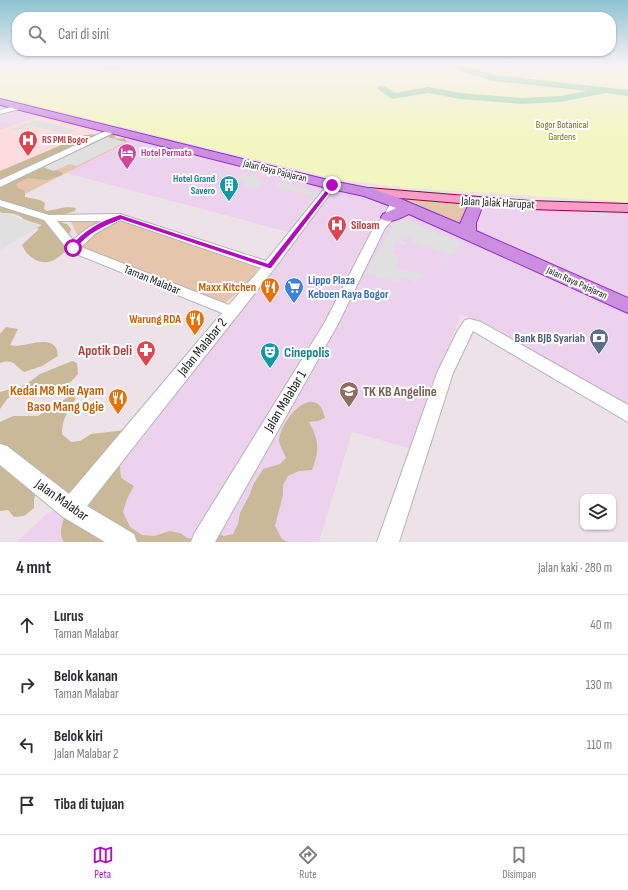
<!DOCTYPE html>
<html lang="id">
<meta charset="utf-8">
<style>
:root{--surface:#fff;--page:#f7f7f7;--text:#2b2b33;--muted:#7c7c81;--line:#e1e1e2;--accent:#b40bbd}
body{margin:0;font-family:"Sofia Sans Condensed",sans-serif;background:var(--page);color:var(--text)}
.controls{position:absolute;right:12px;bottom:12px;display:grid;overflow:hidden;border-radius:8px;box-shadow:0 1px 3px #0004}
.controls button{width:36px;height:36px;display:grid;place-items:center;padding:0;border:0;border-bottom:1px solid var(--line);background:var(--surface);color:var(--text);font:20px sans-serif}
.stop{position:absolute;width:12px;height:12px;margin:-9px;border:3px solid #b40bbd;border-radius:50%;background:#fff}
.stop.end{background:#b40bbd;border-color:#fff;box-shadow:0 1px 4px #0008}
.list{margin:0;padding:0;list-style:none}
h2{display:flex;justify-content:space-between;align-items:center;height:52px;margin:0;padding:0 16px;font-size:17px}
h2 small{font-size:13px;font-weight:400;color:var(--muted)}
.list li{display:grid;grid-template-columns:26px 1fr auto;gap:12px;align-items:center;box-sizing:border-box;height:60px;padding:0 16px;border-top:1px solid var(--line)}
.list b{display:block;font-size:15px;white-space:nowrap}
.list p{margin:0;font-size:13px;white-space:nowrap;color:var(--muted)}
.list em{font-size:13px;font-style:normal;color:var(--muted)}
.icon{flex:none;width:22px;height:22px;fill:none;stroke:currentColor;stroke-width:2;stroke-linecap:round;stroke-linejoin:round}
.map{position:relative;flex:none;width:628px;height:542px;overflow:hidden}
.search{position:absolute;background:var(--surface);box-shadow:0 1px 3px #0004;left:12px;right:12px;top:12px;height:44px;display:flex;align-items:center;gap:10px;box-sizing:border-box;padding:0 14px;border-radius:16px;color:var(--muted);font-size:15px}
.sheet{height:292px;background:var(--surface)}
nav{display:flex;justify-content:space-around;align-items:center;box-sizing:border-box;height:56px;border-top:1px solid var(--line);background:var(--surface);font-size:11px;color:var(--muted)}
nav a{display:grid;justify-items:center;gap:2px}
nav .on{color:var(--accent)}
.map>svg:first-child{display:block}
</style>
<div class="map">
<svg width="628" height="542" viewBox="0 0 628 542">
<rect width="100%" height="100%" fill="#ede2e7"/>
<!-- commercial -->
<g fill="#edd2ed">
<path d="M 17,107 L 45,114 L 0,130 L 0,112 Z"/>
<path d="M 134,136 L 360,191 L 468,234 L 476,202 L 628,208 L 628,409 L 461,314 L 412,449 L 352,432 L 319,542 L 16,542 L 48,513 L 100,488 L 300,235 L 66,173 Z"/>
</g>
<!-- education -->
<path fill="#fddcdd" d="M 45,114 L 113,131 L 0,184 L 0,130 Z"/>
<!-- grass -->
<g fill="#e5c5ab">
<path d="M 109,136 L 129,141 L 13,200 L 0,188 Z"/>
<path d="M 395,199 L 460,203 L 468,207 L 462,222 L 456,224 Z"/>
<path d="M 70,220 L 104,220 L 78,236 Z"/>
<path d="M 121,220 L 259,267 L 246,286 L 225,303 L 80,247 C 91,234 105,226 121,220 Z"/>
</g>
<!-- forest -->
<g fill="#cab999">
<path d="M 113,133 L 115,136 L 113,139 L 114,140 L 125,138 L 126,141 L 117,142 L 54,169 L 63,173 L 62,175 L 47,180 L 28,178 L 16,184 L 18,188 L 25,191 L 25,197 L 40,200 L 45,203 L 44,209 L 47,211 L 67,207 L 76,208 L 75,211 L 59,216 L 56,219 L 57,221 L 67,224 L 71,229 C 71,233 67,235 66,240 C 65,243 66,246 66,249 C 65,253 60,256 57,258 C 44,268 28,259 22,245 L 39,229 C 21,221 25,212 0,213 L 0,171 L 85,135 Z"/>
<path d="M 6,327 L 18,329 L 10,345 C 22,350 57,329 58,356 L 42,366 L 24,372 C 15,366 14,358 0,363 L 0,334 Z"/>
<path d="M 72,361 L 77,363 L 78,374 C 57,402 33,380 12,395 C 6,399 4,404 0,409 L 0,392 L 25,385 L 40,374 Z"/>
<path d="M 70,396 L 76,398 C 68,411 62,418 62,434 L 71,442 L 80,441 L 91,434 L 126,430 L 119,458 L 121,478 L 134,486 L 127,499 L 123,512 L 130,527 L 142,535 L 154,536 L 170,531 L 180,533 L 187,538 L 196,539 L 215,532 L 224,536 L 233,534 L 238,524 L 240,513 L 250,494 L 253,485 L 263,469 L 280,464 L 286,458 C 284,452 279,445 279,440 C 281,418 317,380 325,418 L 318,421 L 309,422 C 319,441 320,449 312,470 L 299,471 L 288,476 L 283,485 L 283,495 L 275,526 L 282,539 L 288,542 L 64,542 C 58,534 62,524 65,515 L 39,485 L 34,499 L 34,508 L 24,516 L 14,517 L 8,510 L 0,511 L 0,422 L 13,416 L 38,416 Z"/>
</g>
<!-- park -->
<path fill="#f4f6c1" d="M 0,64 L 628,64 L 628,202 L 409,188 L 340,180 L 0,97 Z"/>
<!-- parking -->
<g fill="#e0e0e0" fill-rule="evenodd">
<path d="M 36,120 L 76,130 L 65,134 L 30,125 L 16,131 L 11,129 Z"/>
<path d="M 107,137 L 125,142 L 77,166 L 70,164 L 54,171 L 43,167 Z"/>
<path d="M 244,173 L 260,177 L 258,180 L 265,182 L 255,189 L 242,186 L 248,182 L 237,179 Z"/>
<path d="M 280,182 L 318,192 L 316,194 L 323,196 L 304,215 L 299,214 L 316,197 L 276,186 Z"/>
<path d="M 0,212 L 42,225 L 0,250 Z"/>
<path d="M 405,219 L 461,243 L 454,254 L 450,254 L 438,271 L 420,265 L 418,273 L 422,275 L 416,282 L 401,277 L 397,282 L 366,273 L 395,222 ZM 405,236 L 412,238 L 414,243 L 449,254 L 437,271 L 420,264 L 417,273 L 395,268 L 399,257 L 392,252 L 394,250 L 393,247 L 396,242 L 405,245 L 406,243 L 400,240 L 402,237 Z"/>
</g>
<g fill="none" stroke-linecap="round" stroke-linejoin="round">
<!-- river -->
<g fill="#a5d9ae" fill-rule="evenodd">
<path d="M 93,64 L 134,64 C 127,70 100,71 93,64 Z"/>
<path d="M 298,64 L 367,64 L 363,66 L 302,66 Z"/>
<path d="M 446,64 L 458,64 L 494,75 L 628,90 L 628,96 L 606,93 L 560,102 L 522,104 L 461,99 L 428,93 L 393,99 L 390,98 L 377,88 L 379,86 L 385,86 L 395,93 L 428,87 L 461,93 L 522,98 L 560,96 L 587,91 L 493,81 L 447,66 Z"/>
</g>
<!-- minor casing -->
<g stroke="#b5b5b5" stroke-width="2">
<g id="minor">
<path d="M 17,105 L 21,107 L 20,109 L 0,114 L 0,110 Z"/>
<path d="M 110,129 L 113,129 L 117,131 L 0,187 L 0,180 Z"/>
<path d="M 332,182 L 335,183 L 337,185 L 335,187 L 274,269 L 87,506 L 134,534 L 137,542 L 105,542 L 63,517 L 0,465 L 0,444 L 7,446 L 69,494 L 222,313 L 69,251 L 44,220 L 0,206 L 0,200 L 49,215 L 120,214 L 266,261 L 329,183 ZM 120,220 L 261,268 L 229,305 L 81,247 L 96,233 ZM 57,221 L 102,221 L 88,228 L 73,240 Z"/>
<path d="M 396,199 L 401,202 L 395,217 L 385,228 L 338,324 L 215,542 L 191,542 L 194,534 L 325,322 L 374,227 L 384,216 L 392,200 Z"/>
<path d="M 470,319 L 481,322 L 628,405 L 628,422 L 473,331 L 453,373 L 399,542 L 377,542 L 437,373 L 457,332 L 465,320 Z"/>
</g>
</g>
<!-- major casing -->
<g stroke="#8c083b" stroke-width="2">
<path id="major" d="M 368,188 L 530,201 L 628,204 L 628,212 L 530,209 L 364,195 L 362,192 L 364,189 Z"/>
</g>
<!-- highway casing -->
<g stroke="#8e2dcd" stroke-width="2">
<path id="highway" d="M 0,99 L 332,181 L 373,189 L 401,199 L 460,224 L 471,199 L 476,197 L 481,199 L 484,202 L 476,223 L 476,231 L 628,298 L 628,313 L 409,214 C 400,218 393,223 383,220 L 381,217 L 383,214 L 396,208 L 364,196 L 327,188 L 0,105 Z"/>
</g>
<!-- minor -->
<use href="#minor" fill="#fff" fill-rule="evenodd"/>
<!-- major -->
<use href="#major" fill="#f69ec9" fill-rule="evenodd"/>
<!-- highway -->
<use href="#highway" fill="#cd8ee1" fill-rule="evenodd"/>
</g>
<!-- sky -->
<linearGradient id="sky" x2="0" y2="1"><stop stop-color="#8dc3d1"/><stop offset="0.46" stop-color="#f7f2f4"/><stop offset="1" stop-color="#f7f2f4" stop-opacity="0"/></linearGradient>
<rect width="628" height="140" fill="url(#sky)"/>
<!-- route -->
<path fill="#b40bbd" d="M 332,183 L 334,186 L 271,268 L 269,268 L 121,219 C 102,227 88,233 75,249 L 70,248 C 82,231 101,221 120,215 L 268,264 Z"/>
<!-- icons -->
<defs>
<g id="hospital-pin" transform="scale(1)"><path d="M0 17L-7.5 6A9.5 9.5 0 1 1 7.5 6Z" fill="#e0444e" stroke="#fff"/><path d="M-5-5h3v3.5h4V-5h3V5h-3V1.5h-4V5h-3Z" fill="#fff"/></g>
<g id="hotel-pin" transform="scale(1)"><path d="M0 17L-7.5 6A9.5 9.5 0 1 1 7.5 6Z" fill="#d1479c" stroke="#fff"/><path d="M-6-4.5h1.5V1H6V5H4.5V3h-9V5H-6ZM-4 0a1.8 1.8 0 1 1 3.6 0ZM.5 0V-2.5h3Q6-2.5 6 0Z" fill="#fff"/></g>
<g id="building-pin" transform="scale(1)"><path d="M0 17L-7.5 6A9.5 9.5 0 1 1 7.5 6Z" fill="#0f9aa8" stroke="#fff"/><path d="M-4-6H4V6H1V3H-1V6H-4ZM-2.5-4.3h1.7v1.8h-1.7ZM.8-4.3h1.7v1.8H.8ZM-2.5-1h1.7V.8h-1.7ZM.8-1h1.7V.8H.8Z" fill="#fff"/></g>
<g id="restaurant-pin" transform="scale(1)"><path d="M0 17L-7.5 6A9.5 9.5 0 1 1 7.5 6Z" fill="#e8710a" stroke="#fff"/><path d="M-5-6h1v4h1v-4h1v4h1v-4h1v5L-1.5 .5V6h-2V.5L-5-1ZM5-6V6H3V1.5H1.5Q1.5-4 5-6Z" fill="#fff"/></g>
<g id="supermarket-pin" transform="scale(1)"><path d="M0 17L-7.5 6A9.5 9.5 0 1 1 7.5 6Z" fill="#3f7fe0" stroke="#fff"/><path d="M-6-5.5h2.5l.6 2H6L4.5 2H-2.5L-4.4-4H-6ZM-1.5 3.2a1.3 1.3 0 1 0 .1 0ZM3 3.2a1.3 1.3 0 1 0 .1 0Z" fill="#fff"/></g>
<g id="bank-pin" transform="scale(1)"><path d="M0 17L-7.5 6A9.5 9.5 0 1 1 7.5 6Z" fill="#5c6f8a" stroke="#fff"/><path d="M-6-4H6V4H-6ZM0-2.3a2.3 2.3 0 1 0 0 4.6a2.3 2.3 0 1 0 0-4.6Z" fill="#fff"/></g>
<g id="pharmacy-pin" transform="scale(1)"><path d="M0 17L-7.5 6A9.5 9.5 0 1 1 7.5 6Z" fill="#e0444e" stroke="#fff"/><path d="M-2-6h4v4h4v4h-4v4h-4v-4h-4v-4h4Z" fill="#fff"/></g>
<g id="theatre-pin" transform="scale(1)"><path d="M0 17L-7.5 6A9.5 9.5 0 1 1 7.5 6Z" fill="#0f9aa8" stroke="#fff"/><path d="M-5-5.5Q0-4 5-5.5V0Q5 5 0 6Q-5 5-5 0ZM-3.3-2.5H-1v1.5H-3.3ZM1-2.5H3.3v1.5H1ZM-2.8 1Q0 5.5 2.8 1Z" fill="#fff"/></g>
<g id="school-pin" transform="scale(1)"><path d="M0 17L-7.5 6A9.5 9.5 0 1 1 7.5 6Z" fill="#8d6e63" stroke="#fff"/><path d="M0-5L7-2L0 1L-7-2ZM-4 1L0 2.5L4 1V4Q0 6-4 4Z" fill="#fff"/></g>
</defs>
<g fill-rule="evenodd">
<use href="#hospital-pin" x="28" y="140"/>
<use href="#hotel-pin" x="127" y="153"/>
<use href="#building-pin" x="229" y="185"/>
<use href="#hospital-pin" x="337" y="225"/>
<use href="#restaurant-pin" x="270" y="287"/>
<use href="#supermarket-pin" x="294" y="287"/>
<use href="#restaurant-pin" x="195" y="319"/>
<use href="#bank-pin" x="599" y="338"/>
<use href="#pharmacy-pin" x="146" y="350"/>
<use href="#theatre-pin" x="270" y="352"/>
<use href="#school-pin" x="349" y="391"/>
<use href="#restaurant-pin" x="118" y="398"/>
</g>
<g text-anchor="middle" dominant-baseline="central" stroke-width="4" stroke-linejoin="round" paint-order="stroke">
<!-- far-park labels -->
<g font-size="10" fill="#707311" stroke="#fff">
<text x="562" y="125">Bogor Botanical<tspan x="562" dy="12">Gardens</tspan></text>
</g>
<!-- far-health labels -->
<g font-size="10" font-weight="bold" fill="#be3a42" stroke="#fff" text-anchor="start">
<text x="42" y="140">RS PMI Bogor</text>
</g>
<!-- far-hotel labels -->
<g font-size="10" font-weight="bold" fill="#b23c85" stroke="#fff" text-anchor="start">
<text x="141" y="153">Hotel Permata</text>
</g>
<!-- far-street labels -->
<g font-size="10" fill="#1c1c1c" stroke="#fff">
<text transform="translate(275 171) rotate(14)">Jalan Raya Pajajaran</text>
<text transform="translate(577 283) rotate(24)">Jalan Raya Pajajaran</text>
</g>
<!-- far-culture labels -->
<g font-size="10" font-weight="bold" fill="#0d838f" stroke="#fff" text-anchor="end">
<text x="215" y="179">Hotel Grand<tspan x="215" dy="12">Savero</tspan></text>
</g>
<!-- street labels -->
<g font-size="12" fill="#1c1c1c" stroke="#fff">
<text transform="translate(498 203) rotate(3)">Jalan Jalak Harupat</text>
<text transform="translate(152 280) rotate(22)">Taman Malabar</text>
</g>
<!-- health labels -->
<g font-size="12" font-weight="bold" fill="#be3a42" stroke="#fff" text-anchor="start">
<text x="351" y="225">Siloam</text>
</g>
<!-- shop labels -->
<g font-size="12" font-weight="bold" fill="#366cbe" stroke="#fff" text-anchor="start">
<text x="308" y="280">Lippo Plaza<tspan x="308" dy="14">Keboen Raya Bogor</tspan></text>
</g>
<!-- food labels -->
<g font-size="12" font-weight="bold" fill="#c56008" stroke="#fff" text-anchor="end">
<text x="256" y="287">Maxx Kitchen</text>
<text x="181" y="319">Warung RDA</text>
</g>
<!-- service labels -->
<g font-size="12" font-weight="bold" fill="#4e5e75" stroke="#fff" text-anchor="end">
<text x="585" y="338">Bank BJB Syariah</text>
</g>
<!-- near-street labels -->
<g font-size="14" fill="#1c1c1c" stroke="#fff">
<text transform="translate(202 347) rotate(-51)">Jalan Malabar 2</text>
<text transform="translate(285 401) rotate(-59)">Jalan Malabar 1</text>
<text transform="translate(62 500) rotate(35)">Jalan Malabar</text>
</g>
<!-- near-health labels -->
<g font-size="14" font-weight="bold" fill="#be3a42" stroke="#fff" text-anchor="end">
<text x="132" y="350">Apotik Deli</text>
</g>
<!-- near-culture labels -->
<g font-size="14" font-weight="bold" fill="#0d838f" stroke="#fff" text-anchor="start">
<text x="284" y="352">Cinepolis</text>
</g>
<!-- near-food labels -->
<g font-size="14" font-weight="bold" fill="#c56008" stroke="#fff" text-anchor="end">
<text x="104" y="390">Kedai M8 Mie Ayam<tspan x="104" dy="16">Baso Mang Ogie</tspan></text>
</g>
<!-- near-education labels -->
<g font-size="14" font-weight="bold" fill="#785e54" stroke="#fff" text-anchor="start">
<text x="363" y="391">TK KB Angeline</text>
</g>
</g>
</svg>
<div class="controls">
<button><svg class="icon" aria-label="layers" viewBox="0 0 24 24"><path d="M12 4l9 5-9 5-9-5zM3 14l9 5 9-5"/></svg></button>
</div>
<div class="stop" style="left:73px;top:248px"></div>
<div class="stop end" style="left:332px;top:185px"></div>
<div class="search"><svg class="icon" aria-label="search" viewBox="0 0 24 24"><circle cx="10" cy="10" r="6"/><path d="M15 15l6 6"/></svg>Cari di sini</div>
</div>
<section class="sheet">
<h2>4 mnt<small>Jalan kaki · 280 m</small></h2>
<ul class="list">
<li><svg class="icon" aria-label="ahead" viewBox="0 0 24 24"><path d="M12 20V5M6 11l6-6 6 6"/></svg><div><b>Lurus</b><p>Taman Malabar</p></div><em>40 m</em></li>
<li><svg class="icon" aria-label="right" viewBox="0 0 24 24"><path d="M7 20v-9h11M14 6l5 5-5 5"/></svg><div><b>Belok kanan</b><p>Taman Malabar</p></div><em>130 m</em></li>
<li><svg class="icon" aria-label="left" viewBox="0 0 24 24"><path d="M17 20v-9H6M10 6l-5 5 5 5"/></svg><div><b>Belok kiri</b><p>Jalan Malabar 2</p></div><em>110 m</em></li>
<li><svg class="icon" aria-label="arrive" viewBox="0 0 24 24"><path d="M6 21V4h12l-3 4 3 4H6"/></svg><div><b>Tiba di tujuan</b></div></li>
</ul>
</section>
<nav>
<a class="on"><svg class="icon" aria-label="map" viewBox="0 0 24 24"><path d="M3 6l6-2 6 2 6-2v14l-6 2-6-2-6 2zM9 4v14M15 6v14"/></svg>Peta</a>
<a><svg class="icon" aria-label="directions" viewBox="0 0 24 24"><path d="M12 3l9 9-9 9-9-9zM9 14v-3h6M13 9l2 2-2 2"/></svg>Rute</a>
<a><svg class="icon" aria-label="saved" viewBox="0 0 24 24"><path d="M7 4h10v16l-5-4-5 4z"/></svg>Disimpan</a>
</nav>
